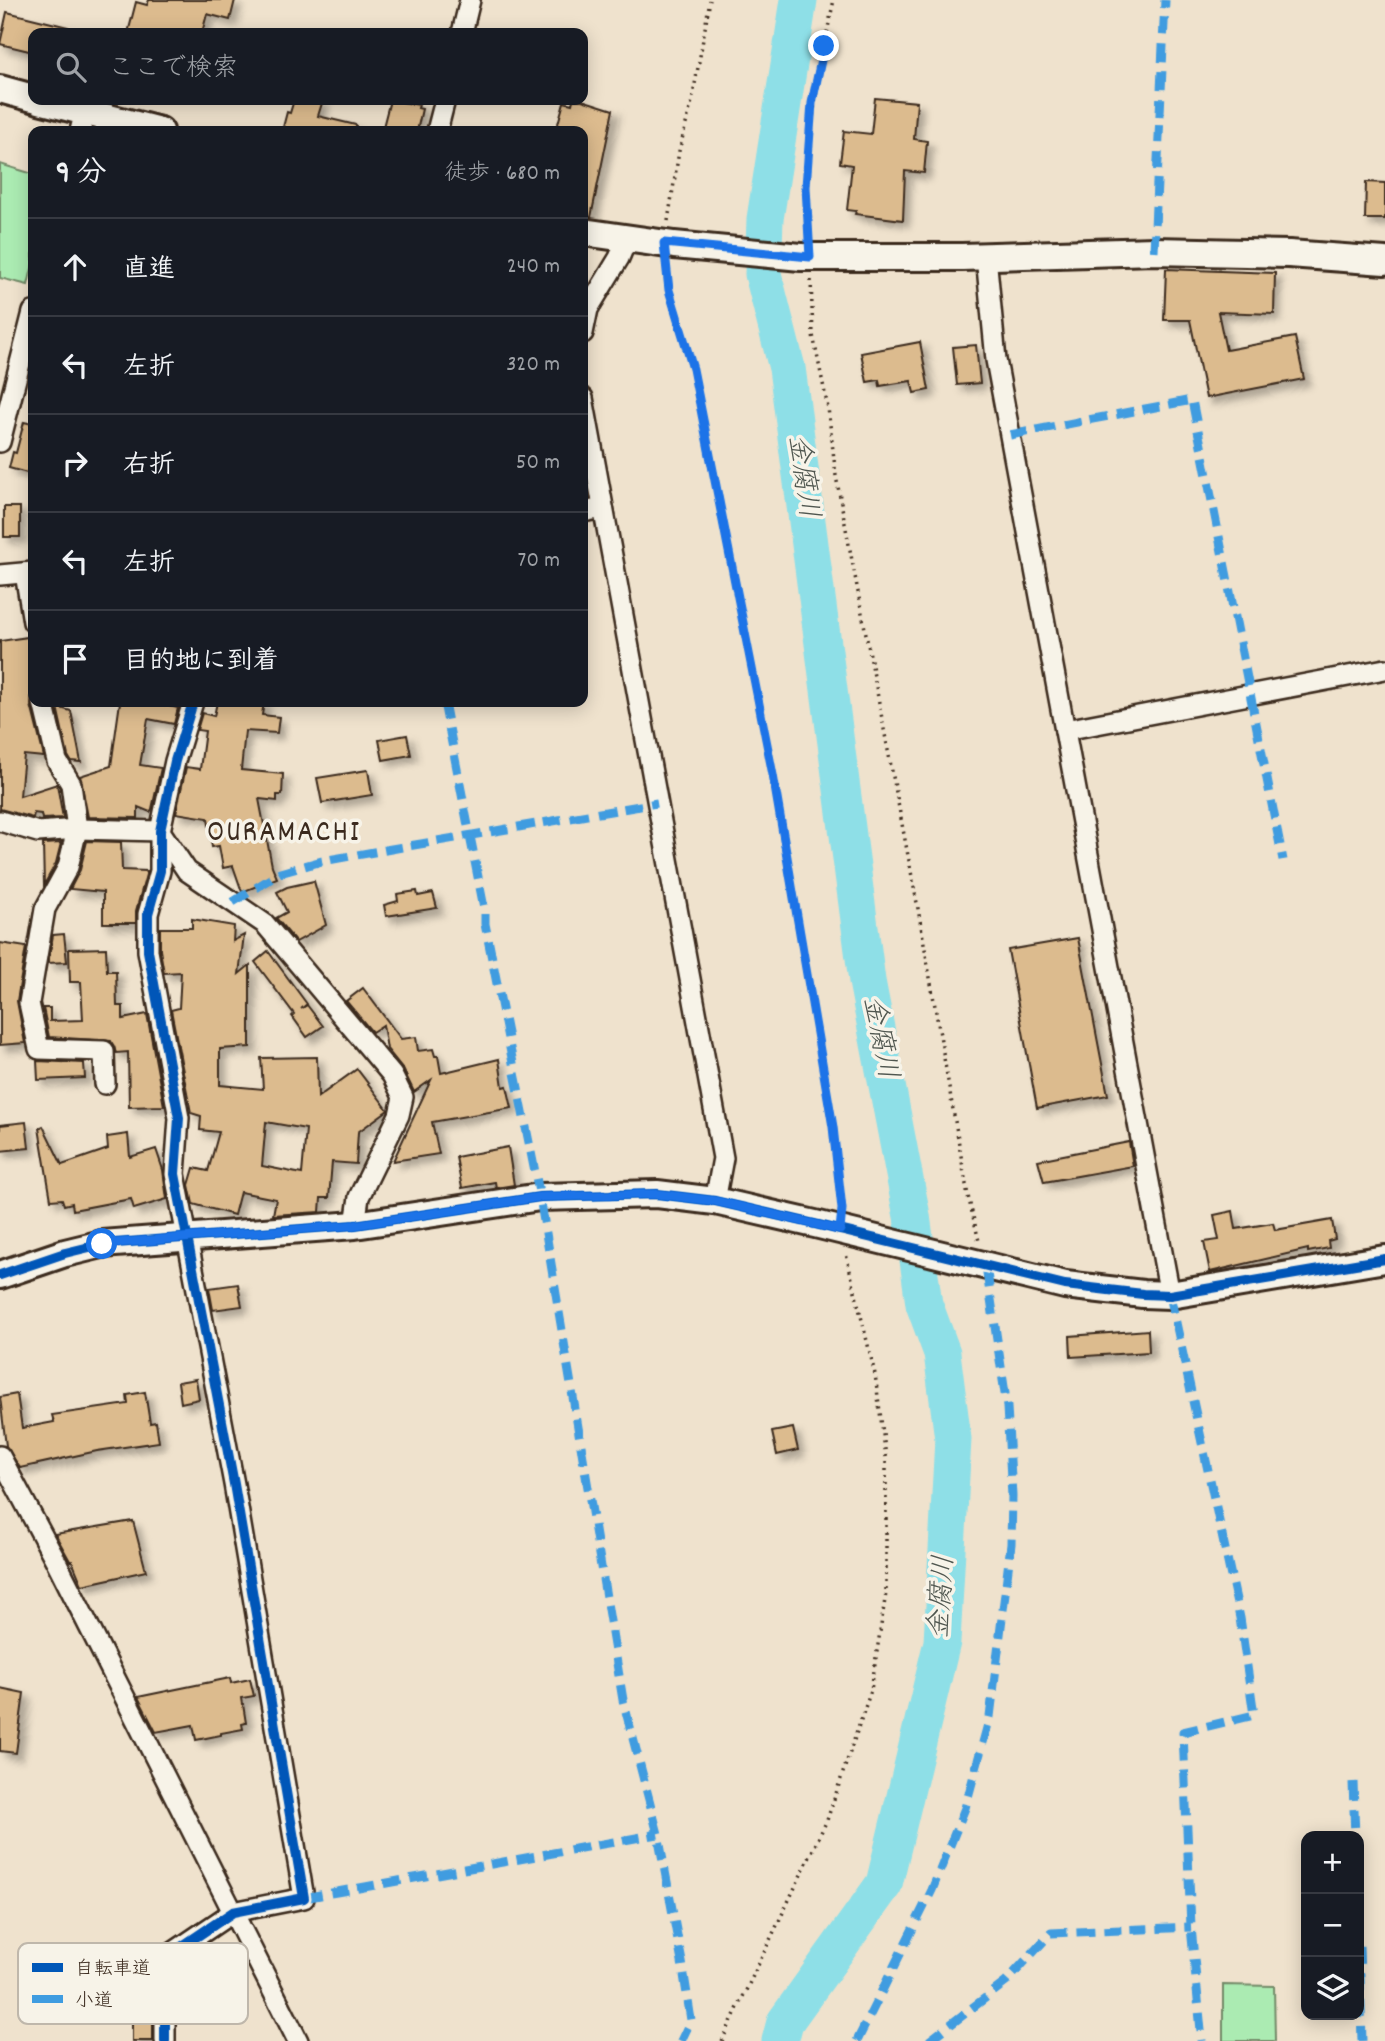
<!DOCTYPE html>
<html lang="ja">
<meta charset="utf-8">
<style>
:root{--surface:#171b24;--page:#242831;--text:#f1f3f6;--muted:#9ea1a6;--line:#363941}
body{margin:0;font-family:Dekko,"Klee One",sans-serif;background:var(--page);color:var(--text)}
.controls{position:absolute;right:21px;bottom:21px;display:grid;overflow:hidden;border-radius:14px;box-shadow:0 4px 18px #0003}
.controls button{width:63px;height:63px;display:grid;place-items:center;padding:0;border:0;border-bottom:2px solid var(--line);background:var(--surface);color:var(--text);font:35px sans-serif}
.stop{position:absolute;width:21px;height:21px;margin:-16px;border:5px solid #1a73e8;border-radius:50%;background:#fff}
.stop.end{background:#1a73e8;border-color:#fff;box-shadow:0 2px 7px #0008}
.list{margin:0;padding:0;list-style:none}
h2{display:flex;justify-content:space-between;align-items:center;height:91px;margin:0;padding:0 28px;font-size:30px}
h2 small{font-size:23px;font-weight:400;color:var(--muted)}
.list li{display:grid;grid-template-columns:46px 1fr auto;gap:21px;align-items:center;box-sizing:border-box;height:98px;padding:0 28px;border-top:2px solid var(--line)}
.list b{display:block;font-size:26px;white-space:nowrap}
.list em{font-size:23px;font-style:normal;color:var(--muted)}
.icon{flex:none;width:38px;height:38px;fill:none;stroke:currentColor;stroke-width:2;stroke-linecap:round;stroke-linejoin:round}
.map{position:relative;flex:none;width:1385px;height:2041px;overflow:hidden}
.search{position:absolute;background:var(--surface);box-shadow:0 4px 18px #0003;left:28px;top:28px;width:560px;height:77px;display:flex;align-items:center;gap:18px;box-sizing:border-box;padding:0 24px;border-radius:14px;color:var(--muted);font-size:26px}
.panel{position:absolute;background:var(--surface);box-shadow:0 4px 18px #0003;left:28px;top:126px;width:560px;height:581px;border-radius:14px}
.map>svg:first-child{display:block}
</style>
<div class="map">
<svg width="1385" height="2041" viewBox="0 0 1385 2041">
<defs>
<filter id="shadow"><feDropShadow dx="6" dy="6" stdDeviation="3.5" flood-color="#0004"/></filter>
</defs>
<rect width="100%" height="100%" fill="#efe2cd"/>
<filter id="ink" filterUnits="userSpaceOnUse"><feTurbulence type="fractalNoise" baseFrequency=".0143" numOctaves="2"/><feDisplacementMap in="SourceGraphic" scale="14" xChannelSelector="R" yChannelSelector="G"/><feConvolveMatrix kernelMatrix="1 2 1 2 8 2 1 2 1" color-interpolation-filters="sRGB"/></filter>
<g filter="url(#ink)">
<!-- green -->
<g fill="#abebb2" stroke="#738a68" stroke-width="2">
<path d="M 0,164 L 33,174 L 33,264 L 28,285 L 0,278 Z"/>
<path d="M 1223,1985 L 1274,1986 L 1275,2041 L 1223,2041 Z"/>
</g>
<g fill="none" stroke-linecap="round" stroke-linejoin="round">
<!-- river -->
<path stroke="#8edfe7" stroke-width="37" d="M 780,2041 L 785,2022 L 884,1884 L 942,1642 L 953,1439 L 942,1353 L 924,1304 L 912,1216 L 867,981 L 787,368 L 763,274 L 765,219 L 799,0"/>
</g>
<!-- building -->
<g fill="#dcbb8e" stroke="#3b2a1e" stroke-width="2" fill-rule="evenodd" filter="url(#shadow)">
<path d="M 149,0 L 235,0 L 230,20 L 207,14 L 202,33 L 128,33 L 136,2 L 147,5 Z"/>
<path d="M 7,12 L 68,27 L 67,33 L 33,33 L 33,52 L 0,44 Z"/>
<path d="M 875,98 L 917,102 L 914,139 L 927,141 L 924,173 L 905,171 L 903,220 L 855,214 L 856,211 L 847,210 L 852,165 L 840,163 L 844,131 L 871,134 Z"/>
<path d="M 294,100 L 323,100 L 318,116 L 356,125 L 356,131 L 282,131 L 287,112 L 290,113 Z"/>
<path d="M 390,100 L 419,105 L 418,108 L 422,109 L 417,131 L 382,131 Z"/>
<path d="M 573,100 L 582,100 L 613,110 L 591,217 L 583,217 L 583,131 L 556,131 L 564,102 L 572,104 Z"/>
<path d="M 1366,182 L 1385,183 L 1385,219 L 1365,219 Z"/>
<path d="M 1166,269 L 1275,273 L 1274,314 L 1218,312 L 1226,350 L 1295,337 L 1304,379 L 1206,398 L 1190,320 L 1164,320 Z"/>
<path d="M 920,342 L 929,390 L 914,393 L 911,381 L 880,386 L 879,380 L 867,382 L 861,353 Z"/>
<path d="M 976,345 L 980,383 L 957,385 L 953,347 Z"/>
<path d="M 24,422 L 33,424 L 33,447 L 27,473 L 9,468 L 13,452 L 16,453 Z"/>
<rect x="4" y="507" width="16" height="30"/>
<path d="M 28,637 L 33,667 L 31,705 L 44,757 L 24,755 L 20,796 L 57,784 L 63,818 L 42,819 L 41,814 L 34,813 L 33,818 L 0,809 L 0,641 Z"/>
<path d="M 120,702 L 150,702 L 178,708 L 174,724 L 148,719 L 140,765 L 161,768 L 152,809 L 150,812 L 138,807 L 138,818 L 88,817 L 80,776 L 111,766 Z"/>
<path d="M 217,702 L 264,702 L 262,715 L 279,717 L 277,733 L 245,731 L 241,770 L 283,774 L 282,795 L 277,795 L 277,801 L 259,799 L 272,866 L 277,878 L 242,892 L 233,866 L 223,868 L 219,846 L 212,847 L 208,818 L 176,813 L 186,767 L 200,769 L 205,731 L 197,730 L 202,713 L 214,716 Z"/>
<path d="M 57,707 L 71,711 L 81,762 L 71,761 L 68,756 Z"/>
<path d="M 407,735 L 411,755 L 383,760 L 379,740 Z"/>
<path d="M 368,770 L 372,795 L 322,803 L 317,778 Z"/>
<path d="M 87,841 L 121,842 L 122,870 L 147,871 L 136,911 L 136,923 L 103,923 L 103,892 L 70,889 L 80,870 Z"/>
<path d="M 61,843 L 56,863 L 44,885 L 43,844 Z"/>
<path d="M 314,881 L 326,925 L 296,942 L 276,918 L 287,912 L 277,892 L 287,887 Z"/>
<path d="M 417,891 L 418,896 L 433,893 L 437,908 L 386,916 L 384,905 L 398,901 L 397,894 Z"/>
<path d="M 192,919 L 234,926 L 233,941 L 244,935 L 239,974 L 250,965 L 250,1047 L 220,1049 L 220,1085 L 263,1089 L 261,1058 L 317,1057 L 318,1097 L 357,1069 L 388,1110 L 358,1132 L 356,1164 L 332,1162 L 329,1198 L 321,1198 L 320,1212 L 273,1215 L 276,1199 L 240,1192 L 234,1215 L 193,1204 L 189,1185 L 194,1168 L 208,1171 L 219,1132 L 200,1130 L 201,1116 L 191,1113 L 171,1010 L 179,1008 L 181,972 L 164,973 L 160,950 L 160,928 L 192,928 ZM 266,1122 L 306,1129 L 302,1174 L 262,1166 Z"/>
<path d="M 64,934 L 67,962 L 48,963 L 53,935 Z"/>
<path d="M 1078,938 L 1108,1095 L 1037,1108 L 1008,950 Z"/>
<path d="M 0,943 L 26,947 L 17,1001 L 25,1043 L 0,1045 Z"/>
<path d="M 106,948 L 107,971 L 116,971 L 117,1006 L 123,1006 L 123,1019 L 147,1014 L 164,1106 L 129,1107 L 128,1052 L 116,1053 L 111,1041 L 49,1037 L 43,1008 L 50,1008 L 50,1021 L 83,1020 L 81,982 L 70,982 L 69,949 Z"/>
<path d="M 268,951 L 307,1004 L 301,1009 L 307,1005 L 323,1026 L 307,1037 L 292,1016 L 294,1014 L 255,962 Z"/>
<path d="M 363,988 L 401,1039 L 416,1037 L 418,1051 L 433,1049 L 435,1056 L 438,1056 L 441,1073 L 499,1059 L 503,1087 L 507,1086 L 512,1108 L 432,1122 L 439,1154 L 393,1161 L 431,1080 L 414,1092 L 403,1069 L 387,1049 L 383,1025 L 372,1032 L 346,1001 Z"/>
<path d="M 37,1061 L 84,1063 L 85,1078 L 38,1080 Z"/>
<path d="M 26,1122 L 29,1148 L 0,1151 L 0,1125 Z"/>
<path d="M 43,1126 L 62,1165 L 108,1149 L 107,1137 L 128,1134 L 130,1157 L 156,1149 L 163,1170 L 167,1199 L 134,1209 L 131,1199 L 73,1210 L 72,1203 L 64,1205 L 62,1199 L 51,1200 L 39,1128 Z"/>
<path d="M 1129,1142 L 1133,1166 L 1044,1182 L 1038,1160 Z"/>
<path d="M 508,1147 L 514,1185 L 496,1188 L 495,1182 L 462,1188 L 456,1157 Z"/>
<path d="M 1233,1211 L 1236,1229 L 1273,1223 L 1275,1230 L 1332,1220 L 1335,1239 L 1328,1241 L 1329,1248 L 1308,1252 L 1308,1249 L 1210,1272 L 1204,1242 L 1219,1240 L 1214,1215 Z"/>
<path d="M 238,1284 L 242,1306 L 213,1310 L 209,1288 Z"/>
<path d="M 1148,1330 L 1149,1352 L 1071,1357 L 1070,1336 Z"/>
<path d="M 196,1379 L 199,1399 L 181,1403 L 178,1382 Z"/>
<path d="M 145,1392 L 150,1423 L 156,1422 L 159,1442 L 97,1451 L 20,1468 L 6,1446 L 0,1397 L 17,1394 L 22,1428 L 54,1422 L 52,1415 L 128,1404 L 127,1395 Z"/>
<path d="M 793,1428 L 798,1450 L 777,1455 L 772,1432 Z"/>
<path d="M 133,1521 L 146,1571 L 82,1585 L 72,1561 L 70,1561 L 55,1534 Z"/>
<path d="M 230,1678 L 231,1683 L 250,1679 L 254,1696 L 242,1698 L 246,1723 L 242,1724 L 243,1729 L 221,1733 L 221,1735 L 196,1740 L 193,1725 L 156,1732 L 138,1697 Z"/>
<path d="M 0,1688 L 24,1693 L 16,1753 L 0,1751 Z"/>
<rect x="132" y="2011" width="21" height="30"/>
</g>
<g fill="none" stroke-linecap="round" stroke-linejoin="round">
<!-- street casing -->
<g stroke="#3b2a1e" stroke-width="24">
<g id="street">
<path d="M 462,33 L 470,0"/>
<path d="M 80,131 L 85,112"/>
<path d="M 437,131 L 445,100"/>
<path d="M 986,256 L 996,360 L 1170,1295"/>
<path d="M 583,333 L 588,309 L 619,258 L 627,239"/>
<path d="M 583,398 L 723,1158 L 715,1201"/>
<path d="M 0,442 L 33,312"/>
<path d="M 583,512 L 603,508"/>
<path d="M 25,573 L 33,622"/>
<path d="M 0,575 L 33,572"/>
<path d="M 43,702 L 57,761 L 71,784 L 77,829 L 160,831 L 187,871 L 265,924 L 392,1075 L 403,1097 L 399,1115 L 359,1197 L 355,1225"/>
<path d="M 1065,730 L 1385,669"/>
<path d="M 0,821 L 38,832 L 77,829 L 68,867 L 45,909 L 29,1003 L 39,1049 L 104,1051 L 105,1084"/>
<path d="M 0,1456 L 57,1563 L 298,2041"/>
<path d="M 165,2041 L 165,1958 L 233,1912 L 304,1898 L 234,1484 L 175,1174 L 179,1118 L 148,951 L 148,914 L 160,871 L 160,831 L 175,761 L 193,702"/>
</g>
</g>
<!-- secondary casing -->
<g stroke="#3b2a1e" stroke-width="32">
<g id="secondary">
<path d="M 0,89 L 33,98"/>
<path d="M 39,100 L 160,131"/>
<path d="M 583,232 L 674,245 L 801,257 L 962,257 L 1154,251 L 1289,254 L 1385,261"/>
<path d="M 0,1275 L 65,1253 L 102,1244 L 355,1225 L 540,1197 L 657,1194 L 715,1201 L 815,1224 L 1065,1285 L 1143,1294 L 1170,1295 L 1385,1259"/>
</g>
</g>
<!-- path -->
<g stroke="#3b2a1e" stroke-width="3.5" stroke-dasharray="2 5" stroke-linecap="butt">
<path d="M 668,221 L 679,151 L 692,101 L 710,0"/>
<path d="M 809,234 C 803,150 816,82 834,0"/>
<path d="M 667,267 L 669,291 L 693,369 L 773,775 L 815,1016 L 833,1127 L 842,1208"/>
<path d="M 811,280 L 813,335 L 828,408 L 836,476 L 917,903 L 968,1196 L 979,1241"/>
<path d="M 722,2041 L 827,1820 L 871,1690 L 886,1593 L 886,1457 L 875,1374 L 846,1254"/>
</g>
<!-- street -->
<use href="#street" stroke="#f7f3e8" stroke-width="19"/>
<!-- secondary -->
<use href="#secondary" stroke="#f7f3e8" stroke-width="26"/>
<!-- quiet -->
<g stroke="#3f9ce0" stroke-width="9" stroke-dasharray="18 9" stroke-linecap="butt">
<path d="M 1154,251 L 1165,0"/>
<path d="M 1010,435 L 1192,400 L 1283,860"/>
<path d="M 444,702 L 485,913 L 485,924 L 540,1197 L 623,1700 L 658,1834 L 682,1962 L 691,2020 L 681,2041"/>
<path d="M 233,902 L 280,873 L 322,861 L 657,803"/>
<path d="M 1170,1295 L 1240,1618 L 1254,1715 L 1183,1732 L 1191,1927 L 1202,2041"/>
<path d="M 1353,1782 L 1355,1836"/>
<path d="M 304,1898 L 658,1834"/>
<path d="M 1359,1946 L 1362,2041"/>
<path d="M 857,2041 L 932,1890 L 965,1808 L 990,1717 L 1011,1544 L 1012,1496 L 1007,1407 L 986,1266"/>
<path d="M 929,2041 L 1006,1982 L 1051,1933 L 1191,1927"/>
</g>
<!-- cycleway casing -->
<g stroke="#f7f3e8" stroke-width="15">
<g id="cycleway">
<path d="M 0,1275 L 65,1253 L 102,1244 L 355,1225 L 540,1197 L 657,1194 L 715,1201 L 815,1224 L 1065,1285 L 1143,1294 L 1170,1295 L 1385,1259"/>
<path d="M 165,2041 L 165,1958 L 233,1912 L 304,1898 L 234,1484 L 175,1174 L 179,1118 L 148,951 L 148,914 L 160,871 L 160,831 L 175,761 L 193,702"/>
</g>
</g>
<!-- cycleway -->
<use href="#cycleway" stroke="#0057b8" stroke-width="10"/>
</g>
</g>
<g fill="none" stroke-linecap="round" stroke-linejoin="round" filter="url(#ink)">
<!-- route -->
<path stroke="#1a73e8" stroke-width="9" d="M 102,1244 L 355,1225 L 540,1197 L 657,1194 L 715,1201 L 840,1230 L 842,1209 L 833,1127 L 773,775 L 693,369 L 669,290 L 664,243 L 810,257 L 806,187 L 812,103 L 824,46"/>
</g>
<g text-anchor="middle" dominant-baseline="central" stroke-width="7" stroke-linejoin="round" paint-order="stroke">
<!-- water labels -->
<g font-size="28" font-style="italic" fill="#505750" stroke="#f7f3e8">
<text transform="translate(801 477) rotate(82)">金腐川</text>
<text transform="translate(878 1038) rotate(79)">金腐川</text>
<text transform="translate(944 1597) rotate(-86)">金腐川</text>
</g>
<!-- quarter labels -->
<g font-size="30" letter-spacing="2" fill="#3b2a1e" stroke="#f7f3e8">
<text x="284" y="834">OURAMACHI</text>
</g>
</g>
<!-- legend -->
<rect x="18" y="1943" width="230" height="81" rx="10" fill="#f7f3e8" stroke="#bfb7ab" stroke-width="2"/>
<rect x="32" y="1963" width="31" height="9" fill="#0057b8"/>
<rect x="32" y="1995" width="31" height="8" fill="#3f9ce0"/>
<g font-size="19" fill="#3b2a1e">
<text x="75" y="1974">自転車道</text>
<text x="75" y="2006">小道</text>
</g>
</svg>
<div class="controls">
<button>+</button>
<button>−</button>
<button><svg class="icon" aria-label="layers" viewBox="0 0 24 24"><path d="M12 4l9 5-9 5-9-5zM3 14l9 5 9-5"/></svg></button>
</div>
<div class="stop" style="left:102px;top:1244px"></div>
<div class="stop end" style="left:824px;top:46px"></div>
<div class="search"><svg class="icon" aria-label="search" viewBox="0 0 24 24"><circle cx="10" cy="10" r="6"/><path d="M15 15l6 6"/></svg>ここで検索</div>
<section class="panel">
<h2>9 分<small>徒歩 · 680 m</small></h2>
<ul class="list">
<li><svg class="icon" aria-label="ahead" viewBox="0 0 24 24"><path d="M12 20V5M6 11l6-6 6 6"/></svg><div><b>直進</b></div><em>240 m</em></li>
<li><svg class="icon" aria-label="left" viewBox="0 0 24 24"><path d="M17 20v-9H6M10 6l-5 5 5 5"/></svg><div><b>左折</b></div><em>320 m</em></li>
<li><svg class="icon" aria-label="right" viewBox="0 0 24 24"><path d="M7 20v-9h11M14 6l5 5-5 5"/></svg><div><b>右折</b></div><em>50 m</em></li>
<li><svg class="icon" aria-label="left" viewBox="0 0 24 24"><path d="M17 20v-9H6M10 6l-5 5 5 5"/></svg><div><b>左折</b></div><em>70 m</em></li>
<li><svg class="icon" aria-label="arrive" viewBox="0 0 24 24"><path d="M6 21V4h12l-3 4 3 4H6"/></svg><div><b>目的地に到着</b></div></li>
</ul>
</section>
</div>
